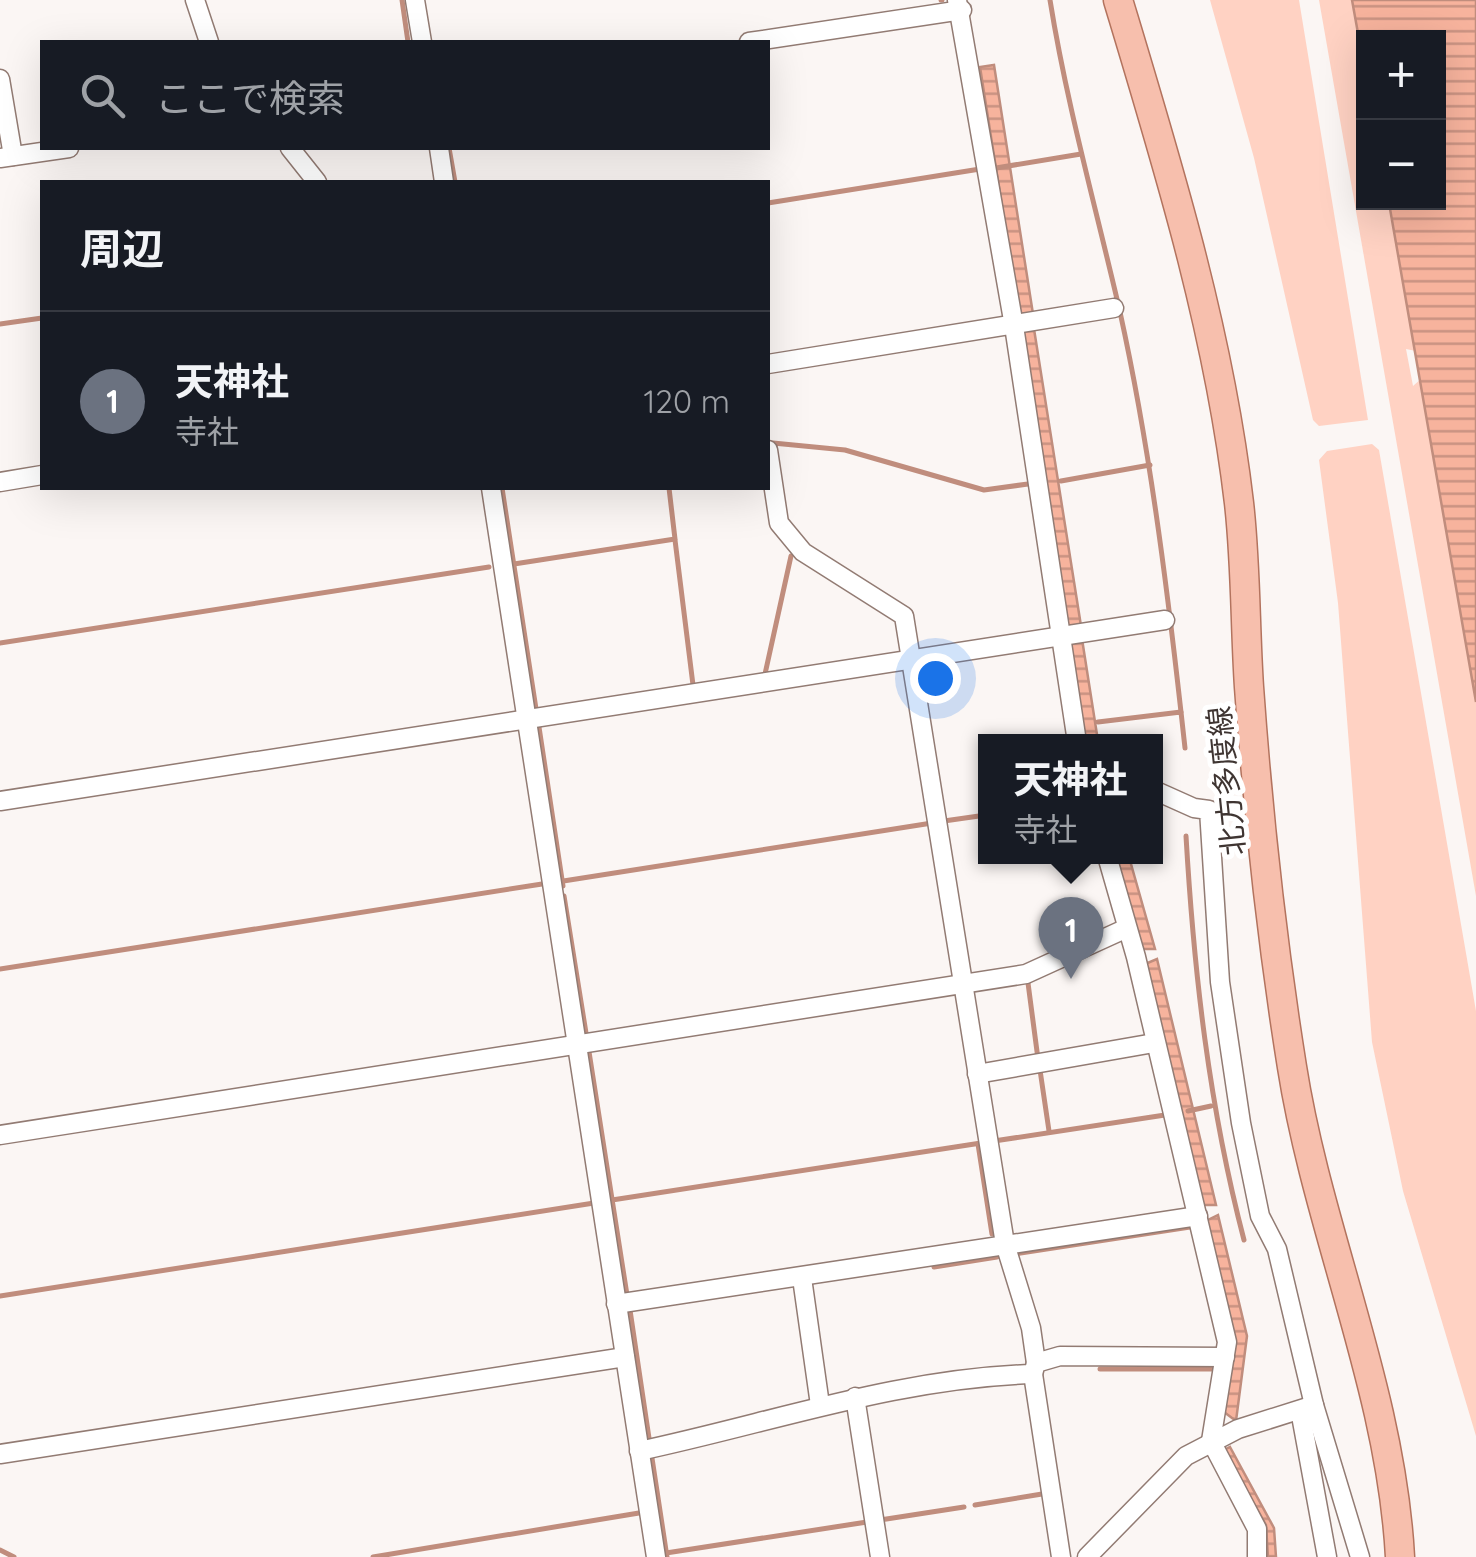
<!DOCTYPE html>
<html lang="ja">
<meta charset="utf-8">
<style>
:root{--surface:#171b24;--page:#242831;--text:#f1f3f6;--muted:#9ea1a6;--line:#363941;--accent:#94b4bd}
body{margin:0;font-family:Quicksand,"Noto Sans JP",sans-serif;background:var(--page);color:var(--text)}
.controls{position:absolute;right:30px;top:30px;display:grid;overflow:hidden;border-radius:0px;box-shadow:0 10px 40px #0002}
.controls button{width:90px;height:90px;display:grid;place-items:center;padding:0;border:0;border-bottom:2px solid var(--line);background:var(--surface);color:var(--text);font:50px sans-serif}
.you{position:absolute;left:935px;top:678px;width:35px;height:35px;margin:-25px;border:8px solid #fff;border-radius:50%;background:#1a73e8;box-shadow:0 0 0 15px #1a73e833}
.badge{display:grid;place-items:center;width:65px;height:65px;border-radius:50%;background:var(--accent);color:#fff;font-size:32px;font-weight:700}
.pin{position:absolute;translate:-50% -82px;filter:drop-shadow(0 2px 5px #0008)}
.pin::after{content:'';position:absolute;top:52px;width:35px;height:30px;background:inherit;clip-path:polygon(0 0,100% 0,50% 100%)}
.popup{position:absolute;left:978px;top:734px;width:185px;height:130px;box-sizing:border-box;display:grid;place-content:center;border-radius:0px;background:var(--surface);filter:drop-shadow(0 2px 8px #0005);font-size:32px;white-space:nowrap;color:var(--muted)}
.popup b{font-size:38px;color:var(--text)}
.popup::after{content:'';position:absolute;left:50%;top:100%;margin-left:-20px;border:20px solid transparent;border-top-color:var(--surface)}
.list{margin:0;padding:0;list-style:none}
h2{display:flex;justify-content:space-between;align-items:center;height:130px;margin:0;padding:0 40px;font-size:42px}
h2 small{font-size:32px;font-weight:400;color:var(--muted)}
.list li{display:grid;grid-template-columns:65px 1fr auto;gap:30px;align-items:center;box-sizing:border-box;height:180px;padding:0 40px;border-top:2px solid var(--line)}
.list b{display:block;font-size:38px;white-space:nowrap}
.list p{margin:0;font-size:32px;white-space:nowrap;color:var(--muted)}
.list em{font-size:32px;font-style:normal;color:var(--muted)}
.icon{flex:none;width:55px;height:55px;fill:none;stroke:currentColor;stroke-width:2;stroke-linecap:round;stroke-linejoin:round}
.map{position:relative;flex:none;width:1476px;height:1557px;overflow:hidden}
.search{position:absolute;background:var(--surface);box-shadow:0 10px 40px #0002;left:40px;top:40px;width:730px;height:110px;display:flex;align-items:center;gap:25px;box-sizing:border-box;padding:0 35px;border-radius:0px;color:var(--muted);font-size:38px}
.panel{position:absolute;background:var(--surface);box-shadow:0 10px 40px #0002;left:40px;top:180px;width:730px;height:310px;border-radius:0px}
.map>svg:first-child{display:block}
</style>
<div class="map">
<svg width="1476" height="1557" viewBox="0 0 1476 1557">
<defs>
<pattern id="water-rules" width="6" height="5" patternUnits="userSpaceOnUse" patternTransform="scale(2.5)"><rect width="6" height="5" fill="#f7b39d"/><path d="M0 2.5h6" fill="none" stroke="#c99281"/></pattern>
</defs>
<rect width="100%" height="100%" fill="#fbf6f4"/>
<!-- green -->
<g fill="#ffd2c3">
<path d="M 1210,0 L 1299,0 L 1368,420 L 1319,426 L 1313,420 L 1254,158 Z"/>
<path d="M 1319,0 L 1352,0 L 1363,61 L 1364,202 L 1389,203 L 1416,351 L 1406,349 L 1413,386 L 1421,379 L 1476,702 L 1476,896 Z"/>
<path d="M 1372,444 L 1379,450 L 1476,1011 L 1476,1436 L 1403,1191 L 1372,1042 L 1338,603 L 1319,460 L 1327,451 Z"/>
</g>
<!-- water -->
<g fill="url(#water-rules)" stroke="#c08d7d" stroke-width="2.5">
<path d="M 1352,0 L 1476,0 L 1476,702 L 1389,203 L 1438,202 L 1438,38 L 1364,38 L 1363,61 Z"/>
<path d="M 994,65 L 1033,314 L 1019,314 L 980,67 Z"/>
<path d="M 1034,329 L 1081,626 L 1067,625 L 1022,332 Z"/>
<path d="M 1082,639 L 1098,741 L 1085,741 L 1070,643 Z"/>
<path d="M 1115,857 L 1129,857 L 1155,949 L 1142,949 Z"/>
<path d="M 1157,959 L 1216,1205 L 1202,1205 L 1145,964 Z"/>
<path d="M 1218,1215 L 1247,1336 L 1236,1421 L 1224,1412 L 1235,1340 L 1206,1221 Z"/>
<path d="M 1230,1447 L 1274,1528 L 1276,1557 L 1268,1557 L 1266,1525 L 1224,1450 Z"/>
</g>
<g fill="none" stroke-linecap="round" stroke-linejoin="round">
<!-- stream -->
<g stroke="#c08d7d" stroke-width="5">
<path d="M 402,0 L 408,42"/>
<path d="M 941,0 L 942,0"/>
<path d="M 1050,0 C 1067,106 1096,208 1120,312 C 1149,444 1166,578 1181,712"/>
<path d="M 449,148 L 455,182"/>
<path d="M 996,168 L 1081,154"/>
<path d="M 768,203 L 980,169"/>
<path d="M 0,324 L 42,318"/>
<path d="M 773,443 L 845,450 L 984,490 L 1028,484"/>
<path d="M 1061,481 L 1150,465"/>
<path d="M 502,488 L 536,709"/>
<path d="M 675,540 L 693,685"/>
<path d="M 514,564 L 675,539 L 669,488"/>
<path d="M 0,643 L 489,567"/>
<path d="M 765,674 L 791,556"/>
<path d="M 1098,722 L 1181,712 L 1185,748"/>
<path d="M 539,727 L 563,886"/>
<path d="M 944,821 L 986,815"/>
<path d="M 1186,836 C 1194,973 1209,1106 1244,1240"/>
<path d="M 557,882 L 932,823"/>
<path d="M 564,896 L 586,1033"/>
<path d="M 0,969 L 542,884"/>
<path d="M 1028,983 L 1038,1059"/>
<path d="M 589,1052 L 627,1295"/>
<path d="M 1040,1070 L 1049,1131"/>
<path d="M 1188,1111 L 1211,1106"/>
<path d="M 994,1141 L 1165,1115"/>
<path d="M 978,1144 L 992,1234"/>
<path d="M 612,1200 L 981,1143"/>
<path d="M 1014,1254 L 1190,1227"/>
<path d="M 934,1267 L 997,1257"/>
<path d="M 0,1296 L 594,1203"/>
<path d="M 630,1310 L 649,1438"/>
<path d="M 1100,1369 L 1215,1369"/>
<path d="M 652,1458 L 667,1557"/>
<path d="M 975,1505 L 1042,1494"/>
<path d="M 880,1520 L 964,1507"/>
<path d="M 0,1550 L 14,1557"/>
<path d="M 666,1553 L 867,1522"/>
<path d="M 373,1557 L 639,1513"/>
</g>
<!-- street casing -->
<g stroke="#927b73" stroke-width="21">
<g id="street">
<path d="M 195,0 L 209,42"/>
<path d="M 415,0 L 422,42"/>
<path d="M 957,0 L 1014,326 L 1077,742"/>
<path d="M 749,42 L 962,10"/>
<path d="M 0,79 L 13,156"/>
<path d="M 290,148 L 317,182"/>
<path d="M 439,148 L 444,182"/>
<path d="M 0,158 L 69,148"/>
<path d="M 768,364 L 1114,308"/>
<path d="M 768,450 L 779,523 L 803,552 L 904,616 L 1005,1244 L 1031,1328 L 1036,1363"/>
<path d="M 0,482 L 42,475"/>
<path d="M 491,488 L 656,1557"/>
<path d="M 1156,791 L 1194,808 L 1209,810 L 1220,982 L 1241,1123 L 1260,1216 L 1277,1249 L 1314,1405"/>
<path d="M 0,801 L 1165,620"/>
<path d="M 1107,856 L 1136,957 L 1227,1342 L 1211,1441 L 1257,1529 L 1257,1557"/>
<path d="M 977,1074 L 1154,1043"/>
<path d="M 0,1135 L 1026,974 L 1127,928"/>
<path d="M 802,1278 L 820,1405"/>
<path d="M 616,1304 L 1198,1216"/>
<path d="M 1033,1374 L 1061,1557"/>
<path d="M 855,1397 L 880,1557"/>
<path d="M 1300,1410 L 1327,1557"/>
<path d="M 639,1451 C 771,1423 897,1378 1033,1374 L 1036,1363 L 1060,1356 L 1225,1357"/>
<path d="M 0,1454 L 625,1357"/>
<path d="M 1087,1557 L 1186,1456 L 1238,1429 L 1314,1405 L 1360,1557"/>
</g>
</g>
<!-- primary casing -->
<g stroke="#b3735e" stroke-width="31">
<path id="primary" d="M 1118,0 C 1168,166 1219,331 1239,503 C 1246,564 1245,626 1249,687 C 1258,813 1272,942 1292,1067 C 1318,1232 1391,1389 1400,1557"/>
</g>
<!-- street -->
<use href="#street" stroke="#fff" stroke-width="18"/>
<!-- primary -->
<use href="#primary" stroke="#f7bfad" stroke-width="28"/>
</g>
<g text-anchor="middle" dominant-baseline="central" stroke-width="10" stroke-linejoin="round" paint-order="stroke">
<!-- street labels -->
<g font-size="30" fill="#3f3532" stroke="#fff">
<text transform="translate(1226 781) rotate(-96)">北方多度線</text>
</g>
</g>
</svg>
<div class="controls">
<button>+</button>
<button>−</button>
</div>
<div class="you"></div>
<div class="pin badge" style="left:1071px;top:979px;background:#6b7280">1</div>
<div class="popup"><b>天神社</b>寺社</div>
<div class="search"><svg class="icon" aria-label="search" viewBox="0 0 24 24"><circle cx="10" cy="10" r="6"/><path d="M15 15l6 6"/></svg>ここで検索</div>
<section class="panel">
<h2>周辺<small></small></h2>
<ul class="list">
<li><span class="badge" style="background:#6b7280">1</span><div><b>天神社</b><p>寺社</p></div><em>120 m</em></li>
</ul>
</section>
</div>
